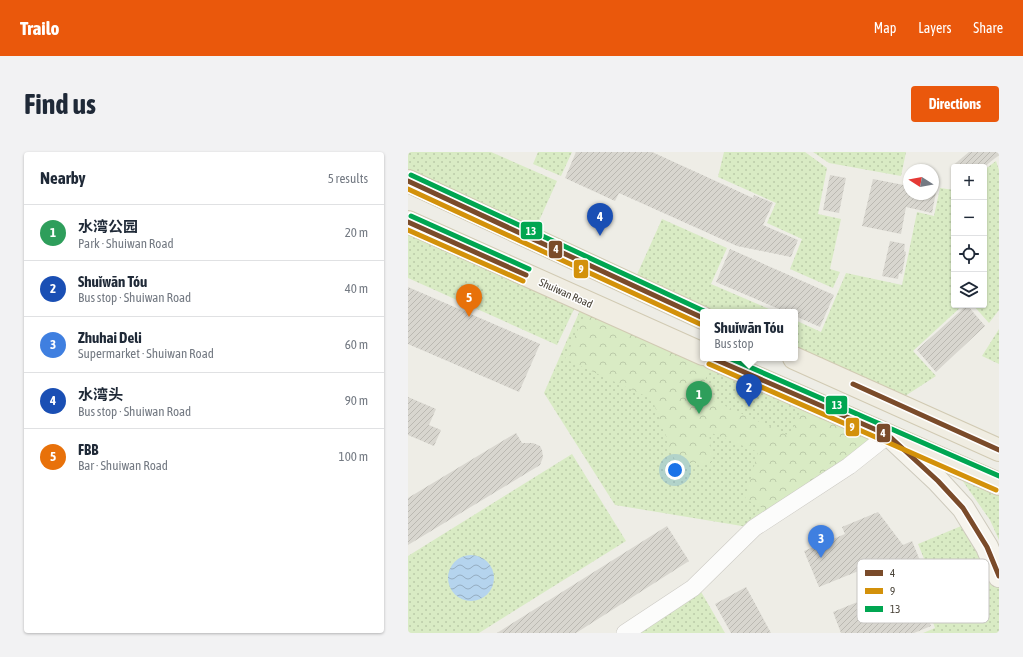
<!DOCTYPE html>
<meta charset="utf-8">
<style>
:root{--surface:#fff;--page:#f2f2f3;--text:#1f2937;--muted:#747a83;--line:#e0e1e3;--accent:#ea580c}
body{margin:0;font-family:"Asap Condensed","Noto Sans SC",sans-serif;background:var(--page);color:var(--text)}
.controls{position:absolute;right:12px;top:12px;display:grid;overflow:hidden;border-radius:4px;box-shadow:0 1px 3px #0004}
.controls button{width:36px;height:36px;display:grid;place-items:center;padding:0;border:0;border-bottom:1px solid var(--line);background:var(--surface);color:var(--text);font:20px sans-serif}
.compass{position:absolute;left:495px;top:12px;width:36px;height:36px;border-radius:50%;background:var(--surface);box-shadow:0 1px 3px #0004;rotate:281deg}
.you{position:absolute;left:267px;top:318px;width:14px;height:14px;margin:-10px;border:3px solid #fff;border-radius:50%;background:#1a73e8;box-shadow:0 0 0 6px #1a73e833}
.badge{display:grid;place-items:center;width:26px;height:26px;border-radius:50%;background:var(--accent);color:#fff;font-size:13px;font-weight:700}
.pin{position:absolute;translate:-50% -33px;filter:drop-shadow(0 1px 2px #0008)}
.pin::after{content:'';position:absolute;top:21px;width:14px;height:12px;background:inherit;clip-path:polygon(0 0,100% 0,50% 100%)}
.popup{position:absolute;left:292px;top:157px;width:98px;height:52px;box-sizing:border-box;display:grid;place-content:center;border-radius:4px;background:var(--surface);filter:drop-shadow(0 1px 3px #0005);font-size:13px;white-space:nowrap;color:var(--muted)}
.popup b{font-size:15px;color:var(--text)}
.popup::after{content:'';position:absolute;left:50%;top:100%;margin-left:-8px;border:8px solid transparent;border-top-color:var(--surface)}
.list{margin:0;padding:0;list-style:none}
h2{display:flex;justify-content:space-between;align-items:center;height:52px;margin:0;padding:0 16px;font-size:17px}
h2 small{font-size:13px;font-weight:400;color:var(--muted)}
.list li{display:grid;grid-template-columns:26px 1fr auto;gap:12px;align-items:center;box-sizing:border-box;height:56px;padding:0 16px;border-top:1px solid var(--line)}
.list b{display:block;font-size:15px;white-space:nowrap}
.list p{margin:0;font-size:13px;white-space:nowrap;color:var(--muted)}
.list em{font-size:13px;font-style:normal;color:var(--muted)}
.icon{flex:none;width:22px;height:22px;fill:none;stroke:currentColor;stroke-width:2;stroke-linecap:round;stroke-linejoin:round}
.map{position:relative;flex:none;width:591px;height:481px;overflow:hidden;border-radius:4px}
header{display:flex;align-items:center;gap:24px;box-sizing:border-box;height:56px;padding:0 20px;background:var(--accent);color:#fff}
header strong{font-size:19px}
nav{display:flex;gap:22px;margin-inline-start:auto;font-size:14px}
.intro{display:flex;align-items:center;justify-content:space-between;box-sizing:border-box;height:96px;padding:0 24px}
h1{margin:0;font-size:28px}
.button{padding:10px 18px;border-radius:4px;background:var(--accent);color:#fff;font-size:14px;font-weight:700}
main{display:flex;gap:24px;padding:0 24px}
aside{flex:1;background:var(--surface);border-radius:4px;box-shadow:0 1px 3px #0004}
.map>svg:first-child{display:block}
</style>
<header>
<strong>Trailo</strong>
<nav><a>Map</a><a>Layers</a><a>Share</a></nav>
</header>
<div class="intro"><h1>Find us</h1><a class="button">Directions</a></div>
<main>
<aside>
<h2>Nearby<small>5 results</small></h2>
<ul class="list">
<li><span class="badge" style="background:#2e9e5b">1</span><div><b>水湾公园</b><p>Park · Shuiwan Road</p></div><em>20 m</em></li>
<li><span class="badge" style="background:#1a4fb4">2</span><div><b>Shuǐwān Tóu</b><p>Bus stop · Shuiwan Road</p></div><em>40 m</em></li>
<li><span class="badge" style="background:#3f7fe0">3</span><div><b>Zhuhai Deli</b><p>Supermarket · Shuiwan Road</p></div><em>60 m</em></li>
<li><span class="badge" style="background:#1a4fb4">4</span><div><b>水湾头</b><p>Bus stop · Shuiwan Road</p></div><em>90 m</em></li>
<li><span class="badge" style="background:#e8710a">5</span><div><b>FBB</b><p>Bar · Shuiwan Road</p></div><em>100 m</em></li>
</ul>
</aside>
<div class="map">
<svg width="591" height="481" viewBox="0 0 591 481">
<defs>
<pattern id="grass-dots" width="8" height="8" patternUnits="userSpaceOnUse"><rect width="8" height="8" fill="#d9ebc4"/><path d="M2 2h.1M6 6h.1" fill="none" stroke="#bbcba9" stroke-width="1.8" stroke-linecap="round"/></pattern>
<pattern id="forest-crowns" width="20" height="18" patternUnits="userSpaceOnUse"><rect width="20" height="18" fill="#d9ebc4"/><path d="M2 6a3 3 0 1 1 6 0M12 15a3 3 0 1 1 6 0" fill="none" stroke="#bbcba9"/></pattern>
<pattern id="water-waves" width="16" height="10" patternUnits="userSpaceOnUse"><rect width="16" height="10" fill="#b5d4ee"/><path d="M0 5q4-4 8 0t8 0" fill="none" stroke="#95adc1"/></pattern>
<pattern id="building-hatch" width="6" height="6" patternUnits="userSpaceOnUse"><rect width="6" height="6" fill="#d8d6cf"/><path d="M-1 1l2-2M0 6l6-6M5 7l2-2" fill="none" stroke="#bbb9b2"/></pattern>
</defs>
<rect width="100%" height="100%" fill="#eeede6"/>
<!-- grass -->
<g fill="url(#grass-dots)">
<path d="M 0,0 L 83,0 L 149,29 L 126,80 L 0,22 Z"/>
<path d="M 130,0 L 164,0 L 153,24 L 125,12 Z"/>
<path d="M 316,0 L 397,0 L 419,16 L 410,62 L 433,67 L 422,117 L 432,120 L 425,136 L 382,117 L 394,87 L 359,71 L 368,51 L 310,25 Z"/>
<path d="M 405,0 L 498,0 L 493,24 L 421,11 Z"/>
<path d="M 588,9 L 591,18 L 591,158 L 581,171 L 565,153 L 576,153 L 576,18 Z"/>
<path d="M 532,36 L 546,38 L 546,153 L 555,153 L 505,199 L 528,224 L 494,246 L 387,199 L 387,168 L 413,180 L 438,121 L 494,133 L 509,60 L 526,64 Z"/>
<path d="M 254,67 L 319,96 L 303,132 L 368,160 L 300,160 L 227,127 Z"/>
<path d="M 0,78 L 168,153 L 149,193 L 0,126 Z"/>
<path d="M 176,149 L 480,283 L 346,376 L 207,353 L 136,241 Z"/>
<path d="M 591,177 L 591,212 L 574,204 Z"/>
<path d="M 164,302 L 218,389 L 71,481 L 0,481 L 0,404 Z"/>
<path d="M 554,328 L 591,344 L 591,388 L 582,368 Z"/>
<path d="M 558,372 L 576,399 L 591,435 L 591,481 L 515,481 L 527,476 L 513,437 L 526,431 L 510,392 Z"/>
<path d="M 292,438 L 317,481 L 229,481 Z"/>
</g>
<!-- forest -->
<path fill="url(#forest-crowns)" d="M 179,157 L 304,212 L 291,242 L 382,284 L 396,250 L 473,284 L 359,358 L 337,347 L 350,300 L 301,280 L 304,311 L 268,311 L 244,247 L 157,207 Z"/>
<!-- water -->
<circle fill="url(#water-waves)" cx="63" cy="426" r="23"/>
<!-- building -->
<g fill="url(#building-hatch)">
<path d="M 168,0 L 244,0 L 345,46 L 346,43 L 365,51 L 355,73 L 390,88 L 383,105 L 329,94 L 211,41 L 207,49 L 157,26 Z"/>
<path d="M 561,0 L 591,0 L 591,3 L 576,15 L 543,15 Z"/>
<path d="M 422,23 L 438,26 L 431,61 L 415,58 Z"/>
<path d="M 465,27 L 501,34 L 501,42 L 525,42 L 525,39 L 528,40 L 524,61 L 498,55 L 493,82 L 454,74 Z"/>
<path d="M 482,89 L 497,92 L 496,99 L 498,100 L 494,122 L 491,121 L 490,127 L 474,124 Z"/>
<path d="M 322,97 L 426,143 L 412,175 L 387,164 L 387,160 L 378,160 L 308,130 Z"/>
<path d="M 0,135 L 132,192 L 111,240 L 0,192 Z"/>
<path d="M 559,153 L 577,174 L 528,220 L 509,198 Z"/>
<path d="M 0,245 L 28,257 L 21,273 L 33,278 L 26,294 L 0,283 Z"/>
<path d="M 108,281 L 114,291 L 125,291 L 132,294 L 134,298 L 135,305 L 132,313 L 0,393 L 0,346 Z"/>
<path d="M 470,360 L 495,393 L 504,389 L 520,428 L 507,434 L 523,474 L 506,481 L 433,481 L 425,460 L 464,444 L 453,418 L 411,435 L 396,399 L 437,382 L 434,375 Z"/>
<path d="M 259,374 L 281,409 L 168,481 L 89,481 Z"/>
<path d="M 338,435 L 363,481 L 323,481 L 307,452 Z"/>
</g>
<g fill="none" stroke-linecap="round" stroke-linejoin="round">
<!-- street casing -->
<g stroke="#cccac4" stroke-width="18">
<path id="street" d="M 217,481 L 285,436 L 346,376 L 441,314 L 480,283"/>
</g>
<!-- secondary casing -->
<g stroke="#cecabd" stroke-width="24">
<path id="secondary" d="M 484,286 L 530,329 L 555,356 L 579,395 L 591,424"/>
</g>
<!-- primary casing -->
<g stroke="#d1cab3" stroke-width="24">
<g id="primary">
<path d="M 0,29 L 295,166"/>
<path d="M 0,70 L 295,202"/>
<path d="M 304,206 L 591,332"/>
<path d="M 386,206 L 591,298"/>
</g>
</g>
<!-- street -->
<use href="#street" stroke="#fcfcfb" stroke-width="17"/>
<!-- secondary -->
<use href="#secondary" stroke="#f6f4ed" stroke-width="22"/>
<!-- primary -->
<use href="#primary" stroke="#f0ede2" stroke-width="22"/>
<!-- bus-1 casing -->
<g stroke="#fff" stroke-width="8">
<g id="bus-1">
<path d="M 0,29 L 295,166"/>
<path d="M 0,70 L 118,123"/>
<path d="M 304,206 L 480,283 L 530,329 L 555,356 L 579,395 L 591,424"/>
<path d="M 445,232 L 591,298"/>
</g>
</g>
<!-- bus-2 casing -->
<g stroke="#fff" stroke-width="8">
<g id="bus-2">
<path d="M 0,37 L 292,172"/>
<path d="M 0,78 L 115,129"/>
<path d="M 301,212 L 588,338"/>
</g>
</g>
<!-- bus-3 casing -->
<g stroke="#fff" stroke-width="8">
<g id="bus-3">
<path d="M 3,23 L 298,160"/>
<path d="M 3,64 L 121,117"/>
<path d="M 321,206 L 591,324"/>
</g>
</g>
<!-- bus-1 -->
<use href="#bus-1" stroke="#7a4b2a" stroke-width="5"/>
<!-- bus-2 -->
<use href="#bus-2" stroke="#d3910a" stroke-width="5"/>
<!-- bus-3 -->
<use href="#bus-3" stroke="#00a651" stroke-width="5"/>
</g>
<g text-anchor="middle" dominant-baseline="central" stroke-width="3" stroke-linejoin="round" paint-order="stroke">
<!-- street labels -->
<g font-size="11" fill="#443e33" stroke="#fff">
<text transform="translate(158 141) rotate(24)">Shuiwan Road</text>
</g>
</g>
<!-- legend -->
<rect x="449" y="407" width="132" height="64" rx="6" fill="#fff" stroke="#c7c5c2" stroke-width="1"/>
<rect x="457" y="418" width="18" height="6" fill="#7a4b2a"/>
<rect x="457" y="436" width="18" height="6" fill="#d3910a"/>
<rect x="457" y="454" width="18" height="6" fill="#00a651"/>
<g font-size="11" fill="#443e33">
<text x="482" y="425">4</text>
<text x="482" y="443">9</text>
<text x="482" y="461">13</text>
</g>
<g stroke="#fff" stroke-width="1.5">
<rect x="112" y="69" width="23" height="19" rx="4" fill="#00a651"/>
<rect x="140" y="88" width="15" height="19" rx="4" fill="#7a4b2a"/>
<rect x="165" y="107" width="16" height="20" rx="4" fill="#d3910a"/>
<rect x="417" y="243" width="23" height="20" rx="4" fill="#00a651"/>
<rect x="437" y="265" width="15" height="20" rx="4" fill="#d3910a"/>
<rect x="468" y="271" width="15" height="20" rx="4" fill="#7a4b2a"/>
</g>
<g font-size="11" text-anchor="middle" font-weight="bold" fill="#fff">
<text x="123" y="83">13</text>
<text x="148" y="101">4</text>
<text x="173" y="121">9</text>
<text x="429" y="257">13</text>
<text x="444" y="279">9</text>
<text x="475" y="285">4</text>
</g>
</svg>
<div class="controls">
<button>+</button>
<button>−</button>
<button><svg class="icon" aria-label="locate" viewBox="0 0 24 24"><circle cx="12" cy="12" r="6"/><path d="M12 2v4M12 18v4M2 12h4M18 12h4"/></svg></button>
<button><svg class="icon" aria-label="layers" viewBox="0 0 24 24"><path d="M12 4l9 5-9 5-9-5zM3 14l9 5 9-5"/></svg></button>
</div>
<svg class="compass" viewBox="-18 -18 36 36"><path d="M0-13l5 13h-10z" fill="#e53935"/><path d="M0 13l5-13h-10z" fill="#747a83"/></svg>
<div class="you"></div>
<div class="pin badge" style="left:291px;top:262px;background:#2e9e5b">1</div>
<div class="pin badge" style="left:341px;top:255px;background:#1a4fb4">2</div>
<div class="popup"><b>Shuǐwān Tóu</b>Bus stop</div>
<div class="pin badge" style="left:413px;top:406px;background:#3f7fe0">3</div>
<div class="pin badge" style="left:192px;top:84px;background:#1a4fb4">4</div>
<div class="pin badge" style="left:61px;top:165px;background:#e8710a">5</div>
</div>
</main>
